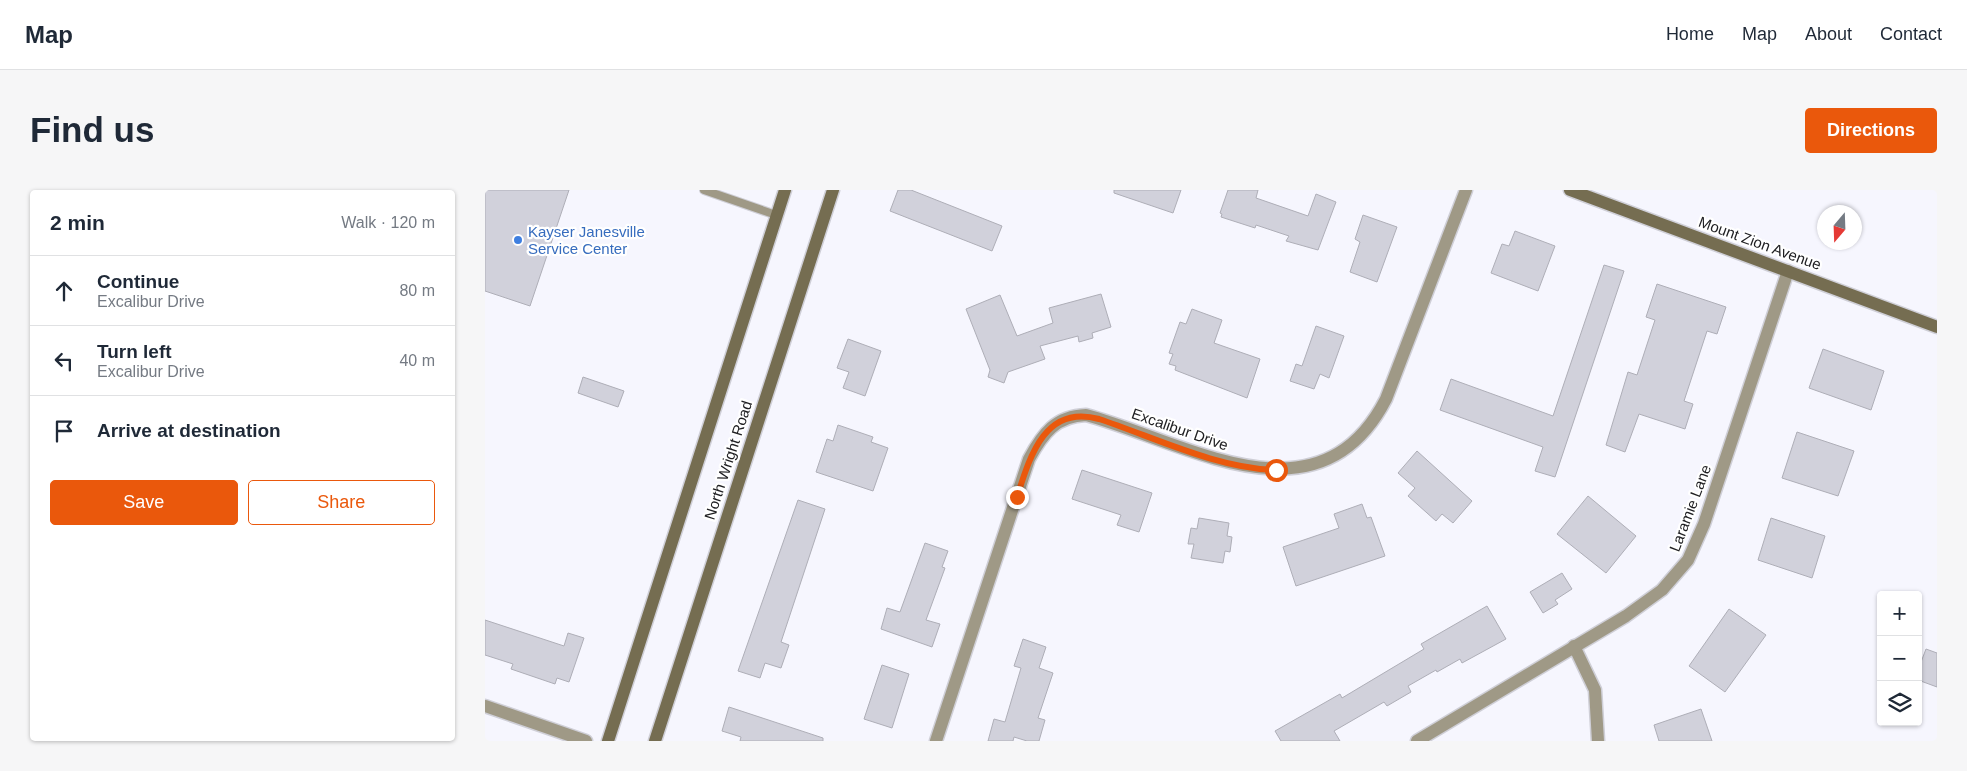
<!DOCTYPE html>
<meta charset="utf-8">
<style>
:root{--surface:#fff;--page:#f6f6f7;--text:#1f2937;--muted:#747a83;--line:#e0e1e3;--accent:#ea580c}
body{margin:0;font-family:Arial,sans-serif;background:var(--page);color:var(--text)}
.controls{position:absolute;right:15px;bottom:15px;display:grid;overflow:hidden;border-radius:5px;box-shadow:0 1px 4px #0004}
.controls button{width:45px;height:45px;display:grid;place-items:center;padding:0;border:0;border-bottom:1px solid var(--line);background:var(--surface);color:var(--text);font:25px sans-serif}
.compass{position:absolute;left:1332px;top:15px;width:45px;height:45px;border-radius:50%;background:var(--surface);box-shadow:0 1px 4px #0004;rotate:199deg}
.stop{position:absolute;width:15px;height:15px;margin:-11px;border:4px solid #ea580c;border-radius:50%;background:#fff}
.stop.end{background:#ea580c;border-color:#fff;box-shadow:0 1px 5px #0008}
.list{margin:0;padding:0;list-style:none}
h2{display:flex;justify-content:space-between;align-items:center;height:65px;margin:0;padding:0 20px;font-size:21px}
h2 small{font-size:16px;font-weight:400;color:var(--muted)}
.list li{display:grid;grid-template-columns:32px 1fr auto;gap:15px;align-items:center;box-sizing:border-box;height:70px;padding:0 20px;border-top:1px solid var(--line)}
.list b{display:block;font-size:19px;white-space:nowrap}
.list p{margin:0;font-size:16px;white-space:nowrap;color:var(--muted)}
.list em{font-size:16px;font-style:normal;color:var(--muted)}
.actions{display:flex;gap:10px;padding:15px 20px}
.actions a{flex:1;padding:11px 0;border:1px solid var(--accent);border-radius:5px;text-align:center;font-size:18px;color:var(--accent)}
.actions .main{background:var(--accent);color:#fff}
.icon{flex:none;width:28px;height:28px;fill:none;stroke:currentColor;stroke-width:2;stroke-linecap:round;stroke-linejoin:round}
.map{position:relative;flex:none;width:1452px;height:551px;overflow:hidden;border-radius:5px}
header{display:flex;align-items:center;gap:30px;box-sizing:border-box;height:70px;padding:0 25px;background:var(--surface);border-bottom:1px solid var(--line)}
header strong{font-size:24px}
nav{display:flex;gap:28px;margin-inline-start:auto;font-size:18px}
.intro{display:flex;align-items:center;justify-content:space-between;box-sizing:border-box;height:120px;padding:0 30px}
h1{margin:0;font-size:35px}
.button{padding:12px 22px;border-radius:5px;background:var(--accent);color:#fff;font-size:18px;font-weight:700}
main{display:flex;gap:30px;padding:0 30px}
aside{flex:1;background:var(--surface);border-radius:5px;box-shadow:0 1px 4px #0004}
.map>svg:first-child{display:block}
</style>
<header>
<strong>Map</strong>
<nav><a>Home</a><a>Map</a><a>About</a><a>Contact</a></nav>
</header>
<div class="intro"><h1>Find us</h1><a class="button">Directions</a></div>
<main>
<aside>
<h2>2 min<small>Walk · 120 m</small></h2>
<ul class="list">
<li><svg class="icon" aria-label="ahead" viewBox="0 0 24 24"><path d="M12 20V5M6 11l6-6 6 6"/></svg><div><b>Continue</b><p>Excalibur Drive</p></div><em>80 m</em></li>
<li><svg class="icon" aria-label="left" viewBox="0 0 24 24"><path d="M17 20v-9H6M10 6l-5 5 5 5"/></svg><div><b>Turn left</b><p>Excalibur Drive</p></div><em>40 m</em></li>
<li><svg class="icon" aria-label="arrive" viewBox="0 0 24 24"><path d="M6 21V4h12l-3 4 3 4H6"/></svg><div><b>Arrive at destination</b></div></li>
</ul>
<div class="actions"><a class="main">Save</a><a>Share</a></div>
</aside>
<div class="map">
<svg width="1452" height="551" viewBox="0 0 1452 551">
<rect width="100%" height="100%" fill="#f6f6fe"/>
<!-- building -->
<g fill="#d1d1db" stroke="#aeaeb7">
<path d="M 0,0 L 84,0 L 45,116 L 0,101 Z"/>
<path d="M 413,0 L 426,0 L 517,36 L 507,61 L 405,21 Z"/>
<path d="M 629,0 L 696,0 L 688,23 L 629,3 Z"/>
<path d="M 743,0 L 773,0 L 771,8 L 823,26 L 831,4 L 851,12 L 833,60 L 801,51 L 804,46 L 771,35 L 770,38 L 736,27 L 737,24 L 735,23 Z"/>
<path d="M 878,25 L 912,37 L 892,92 L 865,82 L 875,52 L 870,49 Z"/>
<path d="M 1030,41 L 1070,56 L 1053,101 L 1006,83 L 1017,54 L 1024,56 Z"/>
<path d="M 1119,75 L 1139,81 L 1070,287 L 1050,281 L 1058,257 L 955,220 L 966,189 L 1068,226 Z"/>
<path d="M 1172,94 L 1241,117 L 1232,144 L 1222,141 L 1199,211 L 1208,214 L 1200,239 L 1154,224 L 1140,262 L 1121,255 L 1143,182 L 1152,185 L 1170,130 L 1161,127 Z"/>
<path d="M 616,104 L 626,137 L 607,143 L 608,148 L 594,152 L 593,146 L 555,156 L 560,169 L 523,182 L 519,193 L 503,187 L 505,180 L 481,119 L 515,105 L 532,146 L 568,133 L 564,118 Z"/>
<path d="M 707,119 L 737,130 L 729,153 L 775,169 L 762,208 L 690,180 L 691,176 L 684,174 L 688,164 L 684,163 L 695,132 L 701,134 Z"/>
<path d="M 831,136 L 859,146 L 844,188 L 835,184 L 829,199 L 805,191 L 811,174 L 817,176 Z"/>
<path d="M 363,149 L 396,161 L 380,206 L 358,198 L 364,182 L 352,178 Z"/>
<path d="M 1338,159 L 1399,181 L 1386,220 L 1324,198 Z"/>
<path d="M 98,187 L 139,201 L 133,217 L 93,203 Z"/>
<path d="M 353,235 L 388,247 L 386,252 L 403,258 L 388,301 L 331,282 L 342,249 L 348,251 Z"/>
<path d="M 1312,242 L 1369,261 L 1353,306 L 1297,288 Z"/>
<path d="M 932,261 L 987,311 L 968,333 L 957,324 L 951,331 L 923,306 L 930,298 L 913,283 Z"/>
<path d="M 597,280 L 667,303 L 654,342 L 632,335 L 636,325 L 587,309 Z"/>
<path d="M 1103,306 L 1151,346 L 1121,383 L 1072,344 Z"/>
<path d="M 313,310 L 340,319 L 296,452 L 304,455 L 296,478 L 280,473 L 275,488 L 253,481 Z"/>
<path d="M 877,314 L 882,328 L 886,327 L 900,366 L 811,396 L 798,357 L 854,338 L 849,324 Z"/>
<path d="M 714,328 L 744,333 L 742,346 L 747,347 L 745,362 L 740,361 L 738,373 L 706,368 L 709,354 L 703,354 L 706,338 L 712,339 Z"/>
<path d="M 1286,328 L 1340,346 L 1327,388 L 1273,370 Z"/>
<path d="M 440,353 L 463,361 L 457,377 L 460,378 L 441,430 L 455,434 L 447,457 L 396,439 L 402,418 L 415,422 Z"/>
<path d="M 1077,383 L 1087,399 L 1070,410 L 1073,414 L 1058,423 L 1045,402 Z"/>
<path d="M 1002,416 L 1021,449 L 977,473 L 975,469 L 952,482 L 951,480 L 923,496 L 926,502 L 902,516 L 899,512 L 849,541 L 855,551 L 796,551 L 790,541 L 855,504 L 857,508 L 939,459 L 936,454 Z"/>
<path d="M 1244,419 L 1281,445 L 1240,502 L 1204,476 Z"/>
<path d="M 0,430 L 79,456 L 83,443 L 99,448 L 84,492 L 72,488 L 70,494 L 26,479 L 28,474 L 0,465 Z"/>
<path d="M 538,449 L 561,457 L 554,478 L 568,483 L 553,528 L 560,530 L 554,551 L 542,551 L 529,547 L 528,551 L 503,551 L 509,529 L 520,532 L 536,478 L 529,476 Z"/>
<path d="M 1441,459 L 1452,463 L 1452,497 L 1433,490 L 1433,480 Z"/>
<path d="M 397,475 L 424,484 L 407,538 L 379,529 Z"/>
<path d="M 244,517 L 338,548 L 338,551 L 255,551 L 256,547 L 237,541 Z"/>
<path d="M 1216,519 L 1227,551 L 1174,551 L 1169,535 Z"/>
</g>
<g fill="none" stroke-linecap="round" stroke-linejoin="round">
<!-- service casing -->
<g stroke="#cfcfd7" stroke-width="10">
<path id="service" d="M 219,0 L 291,25"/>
</g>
<!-- minor casing -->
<g stroke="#cfcfd7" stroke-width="15">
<g id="minor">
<path d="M 1089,456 L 1110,500 L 1113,551"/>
<path d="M 0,516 L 101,551"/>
<path d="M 451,551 L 544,269 C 558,243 571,226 601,225 C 701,252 834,339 901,209 L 981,0"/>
<path d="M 932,551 L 1141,426 L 1177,400 L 1203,370 L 1219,334 L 1303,81"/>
</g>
</g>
<!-- secondary casing -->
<g stroke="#cfcfd7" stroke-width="15">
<g id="secondary">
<path d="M 1085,0 L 1452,137"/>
<path d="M 123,551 L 300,0"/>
<path d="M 170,551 L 348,0"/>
</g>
</g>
<!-- service -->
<use href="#service" stroke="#9f9986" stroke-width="8"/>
<!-- minor -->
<use href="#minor" stroke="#9f9986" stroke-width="12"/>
<!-- secondary -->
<use href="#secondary" stroke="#756d51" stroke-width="12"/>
</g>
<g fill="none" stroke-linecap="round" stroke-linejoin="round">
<!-- route -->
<path stroke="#ea580c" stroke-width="6" d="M 532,307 C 545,266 560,214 614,229 C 671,248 731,278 791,280"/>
</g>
<!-- markers -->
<circle fill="#3f7fe0" stroke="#fff" stroke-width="2" cx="33" cy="50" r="5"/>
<g text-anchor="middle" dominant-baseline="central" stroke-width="4.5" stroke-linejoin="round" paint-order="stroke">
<!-- shop labels -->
<g font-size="15" fill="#366cbe" stroke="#fff" text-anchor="start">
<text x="43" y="41">Kayser Janesville<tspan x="43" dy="17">Service Center</tspan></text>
</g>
<!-- street labels -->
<g font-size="15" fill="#202023" stroke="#fff">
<text transform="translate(1275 53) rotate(20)">Mount Zion Avenue</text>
<text transform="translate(695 239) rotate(19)">Excalibur Drive</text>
<text transform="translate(243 270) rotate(-72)">North Wright Road</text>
<text transform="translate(1205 318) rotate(-69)">Laramie Lane</text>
</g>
</g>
</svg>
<div class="controls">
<button>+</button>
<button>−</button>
<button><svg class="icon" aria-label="layers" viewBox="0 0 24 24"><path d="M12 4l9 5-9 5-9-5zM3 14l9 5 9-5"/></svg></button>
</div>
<svg class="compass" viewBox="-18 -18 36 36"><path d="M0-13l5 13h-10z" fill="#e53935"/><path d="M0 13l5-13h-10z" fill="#747a83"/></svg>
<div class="stop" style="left:791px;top:280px"></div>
<div class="stop end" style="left:532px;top:307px"></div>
</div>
</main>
